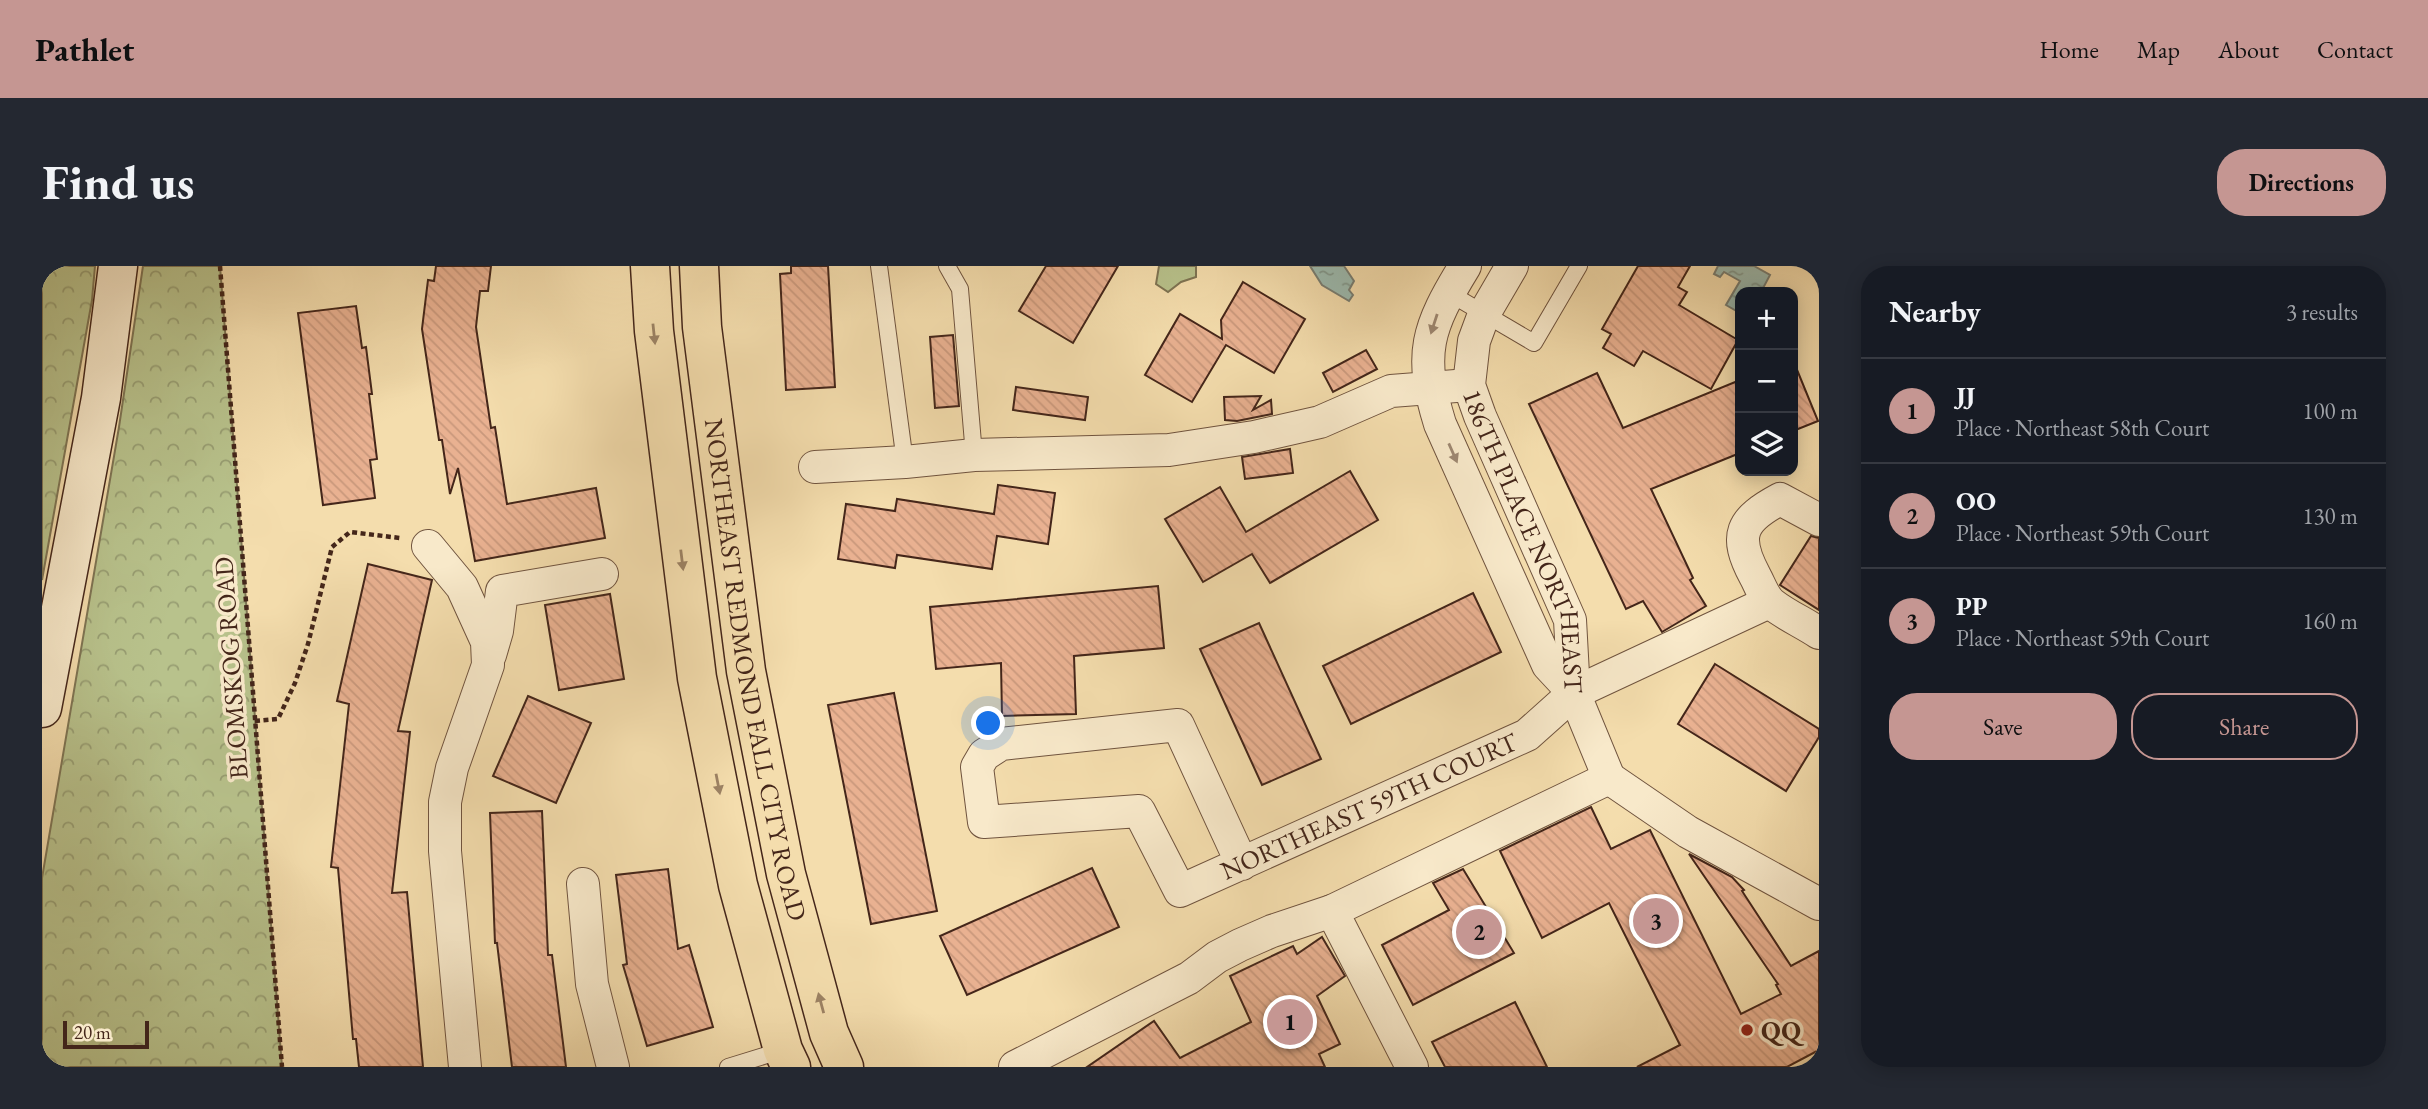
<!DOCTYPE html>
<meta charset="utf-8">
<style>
:root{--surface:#171b24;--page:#242831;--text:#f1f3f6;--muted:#9ea1a6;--line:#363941;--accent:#c59692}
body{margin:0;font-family:"EB Garamond",serif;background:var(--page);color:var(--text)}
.controls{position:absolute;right:21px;top:21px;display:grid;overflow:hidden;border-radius:14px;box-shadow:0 4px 18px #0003}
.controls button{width:63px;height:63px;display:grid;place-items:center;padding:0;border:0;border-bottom:2px solid var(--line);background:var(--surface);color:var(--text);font:35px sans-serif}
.scale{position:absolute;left:21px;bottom:18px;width:86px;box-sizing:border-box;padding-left:7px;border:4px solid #44261a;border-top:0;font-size:19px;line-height:24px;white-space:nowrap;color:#44261a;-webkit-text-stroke:5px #f8e9ca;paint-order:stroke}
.you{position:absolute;left:947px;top:458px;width:24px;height:24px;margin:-18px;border:5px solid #fff;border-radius:50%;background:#1a73e8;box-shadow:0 0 0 10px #1a73e833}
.badge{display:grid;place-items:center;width:46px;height:46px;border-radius:50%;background:var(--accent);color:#111;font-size:23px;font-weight:700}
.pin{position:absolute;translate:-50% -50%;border:4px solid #fff;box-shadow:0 2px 7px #0006}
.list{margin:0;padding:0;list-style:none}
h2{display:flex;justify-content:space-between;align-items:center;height:91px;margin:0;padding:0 28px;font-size:30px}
h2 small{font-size:23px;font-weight:400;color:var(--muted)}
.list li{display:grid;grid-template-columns:46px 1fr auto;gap:21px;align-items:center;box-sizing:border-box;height:105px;padding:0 28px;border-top:2px solid var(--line)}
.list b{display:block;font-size:26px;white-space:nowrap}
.list p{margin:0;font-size:23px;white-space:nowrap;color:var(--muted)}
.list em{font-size:23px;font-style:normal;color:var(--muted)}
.actions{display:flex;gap:14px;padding:21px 28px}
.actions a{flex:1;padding:16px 0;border:2px solid var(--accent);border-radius:28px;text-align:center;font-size:24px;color:var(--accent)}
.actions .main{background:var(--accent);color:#111}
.icon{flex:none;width:38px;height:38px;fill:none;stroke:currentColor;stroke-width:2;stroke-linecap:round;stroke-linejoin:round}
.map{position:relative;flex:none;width:1777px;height:801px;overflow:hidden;border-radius:28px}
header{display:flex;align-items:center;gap:42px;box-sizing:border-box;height:98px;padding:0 35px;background:var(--accent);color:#111}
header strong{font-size:33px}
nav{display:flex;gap:38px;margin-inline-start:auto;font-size:24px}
.intro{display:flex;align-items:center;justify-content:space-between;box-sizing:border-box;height:168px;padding:0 42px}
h1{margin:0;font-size:49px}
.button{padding:18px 32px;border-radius:28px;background:var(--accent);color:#111;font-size:24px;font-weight:700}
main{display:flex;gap:42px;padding:0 42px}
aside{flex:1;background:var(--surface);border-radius:28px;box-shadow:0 4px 18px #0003}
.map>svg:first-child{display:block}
</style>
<header>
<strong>Pathlet</strong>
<nav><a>Home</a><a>Map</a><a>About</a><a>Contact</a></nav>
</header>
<div class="intro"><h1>Find us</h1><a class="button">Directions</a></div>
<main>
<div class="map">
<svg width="1777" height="801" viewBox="0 0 1777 801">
<defs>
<pattern id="forest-crowns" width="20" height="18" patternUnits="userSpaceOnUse" patternTransform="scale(1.75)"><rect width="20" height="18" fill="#b8c28c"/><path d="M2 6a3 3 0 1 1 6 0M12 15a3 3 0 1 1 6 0" fill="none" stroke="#979d72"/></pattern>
<pattern id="water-ripples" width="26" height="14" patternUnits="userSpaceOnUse" patternTransform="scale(1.75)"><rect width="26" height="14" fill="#9cbbb0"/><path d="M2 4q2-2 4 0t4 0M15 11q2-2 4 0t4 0" fill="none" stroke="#81988e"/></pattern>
<pattern id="building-back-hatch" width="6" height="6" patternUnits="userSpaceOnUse" patternTransform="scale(1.75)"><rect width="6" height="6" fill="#e9b191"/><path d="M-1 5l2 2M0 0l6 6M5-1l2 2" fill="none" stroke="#c9987c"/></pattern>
</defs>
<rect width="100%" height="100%" fill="#f4ddad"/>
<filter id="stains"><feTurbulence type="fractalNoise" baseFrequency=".00286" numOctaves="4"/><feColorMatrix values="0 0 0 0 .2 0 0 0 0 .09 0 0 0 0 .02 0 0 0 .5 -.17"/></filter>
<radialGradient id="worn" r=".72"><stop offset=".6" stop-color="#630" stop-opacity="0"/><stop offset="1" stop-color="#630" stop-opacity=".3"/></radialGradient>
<!-- green -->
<path fill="#b8c28c" stroke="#7e7453" stroke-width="2" d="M 1117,0 L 1154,0 L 1154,11 L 1139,16 L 1126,26 L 1114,18 Z"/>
<!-- forest -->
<g fill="url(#forest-crowns)" stroke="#7e7453" stroke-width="2">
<path d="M 0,0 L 53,0 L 50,34 L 0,314 Z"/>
<path d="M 101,0 L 178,0 L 240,801 L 0,801 L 0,612 L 77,161 Z"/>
</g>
<!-- water -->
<g fill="url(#water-ripples)" stroke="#797f74" stroke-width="2">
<path d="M 1268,0 L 1302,0 L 1312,15 L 1307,24 L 1311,29 L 1307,35 L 1280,19 Z"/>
<path d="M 1676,0 L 1712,0 L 1728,9 L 1719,26 L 1698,26 L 1698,47 L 1684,39 L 1698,15 L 1682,6 L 1678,11 L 1672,8 Z"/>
</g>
<!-- building -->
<g fill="url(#building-back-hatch)" stroke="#44261a" stroke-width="2">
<path d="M 394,0 L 449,0 L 446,25 L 438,25 L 434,61 L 449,162 L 453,161 L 465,238 L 554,222 L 563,272 L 433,295 L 416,202 L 408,228 L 400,174 L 397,174 L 380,63 L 386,14 L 392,15 Z"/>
<path d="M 749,0 L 786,0 L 793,121 L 744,124 L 738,8 L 749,7 Z"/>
<path d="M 1004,0 L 1076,0 L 1031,77 L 977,45 Z"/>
<path d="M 1596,0 L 1648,0 L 1636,21 L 1645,26 L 1637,39 L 1696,74 L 1669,123 L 1601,85 L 1592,100 L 1561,82 L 1569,68 L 1560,63 Z"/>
<path d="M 1201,16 L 1263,53 L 1232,107 L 1184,79 L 1150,136 L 1103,109 L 1138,48 L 1180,73 L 1179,54 Z"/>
<path d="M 314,40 L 320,82 L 324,81 L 330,128 L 327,128 L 335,193 L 328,194 L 333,232 L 281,239 L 256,47 Z"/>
<path d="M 911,69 L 917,140 L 893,142 L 888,71 Z"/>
<path d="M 1324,84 L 1335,103 L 1291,126 L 1281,107 Z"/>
<path d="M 1751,94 L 1776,155 L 1751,165 Z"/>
<path d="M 1555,107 L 1581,162 L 1698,114 L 1698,187 L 1609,223 L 1651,312 L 1648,314 L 1664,340 L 1620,366 L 1601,335 L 1584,343 L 1487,138 Z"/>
<path d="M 974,121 L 1046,131 L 1043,154 L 971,144 Z"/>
<path d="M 1219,130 L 1211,144 L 1229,134 L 1230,148 L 1195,155 L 1183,154 L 1182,131 Z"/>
<path d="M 1248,183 L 1251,207 L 1203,213 L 1200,191 Z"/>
<path d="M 1308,205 L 1336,254 L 1228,317 L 1210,288 L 1161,316 L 1123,253 L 1178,221 L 1204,266 Z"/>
<path d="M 956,219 L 1013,227 L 1006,278 L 955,270 L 950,303 L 855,289 L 853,302 L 796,293 L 804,238 L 853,245 L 855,233 L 952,248 Z"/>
<path d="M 1769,270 L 1777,272 L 1777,344 L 1738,319 Z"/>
<path d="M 326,298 L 390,314 L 356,465 L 368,466 L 350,627 L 365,626 L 381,801 L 317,801 L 314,773 L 311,773 L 296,602 L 289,601 L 307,438 L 295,435 Z"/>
<path d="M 1116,320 L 1122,382 L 1032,390 L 1034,448 L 960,450 L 959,397 L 894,403 L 888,341 Z"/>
<path d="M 1431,327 L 1459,386 L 1309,458 L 1281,400 Z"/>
<path d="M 568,328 L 582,413 L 517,424 L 503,339 Z"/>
<path d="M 1217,357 L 1279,493 L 1220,519 L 1158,383 Z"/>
<path d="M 1673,398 L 1777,463 L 1777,471 L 1744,525 L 1636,458 Z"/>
<path d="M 852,427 L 895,645 L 829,658 L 786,439 Z"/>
<path d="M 486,430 L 549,457 L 514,537 L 451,510 Z"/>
<path d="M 1549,541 L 1569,583 L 1608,564 L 1699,748 L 1739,728 L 1734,719 L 1736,718 L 1647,588 L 1690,611 L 1702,624 L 1700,625 L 1749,700 L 1777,685 L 1777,784 L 1745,801 L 1595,801 L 1638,779 L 1567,637 L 1500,672 L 1458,585 Z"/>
<path d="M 500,545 L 506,689 L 510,689 L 524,801 L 470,801 L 455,677 L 453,677 L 448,547 Z"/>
<path d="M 1050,602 L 1077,661 L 925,729 L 898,670 Z"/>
<path d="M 626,603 L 636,683 L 647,679 L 671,761 L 605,780 L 581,699 L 585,698 L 574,609 Z"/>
<path d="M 1421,603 L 1472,687 L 1371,739 L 1340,679 L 1407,644 L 1391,617 Z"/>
<path d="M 1280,671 L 1303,710 L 1275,730 L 1298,778 L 1277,788 L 1283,801 L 1045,801 L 1112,755 L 1138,792 L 1209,756 L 1188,710 L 1251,680 L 1255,688 Z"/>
<path d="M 1473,736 L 1505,801 L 1403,801 L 1390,776 Z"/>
</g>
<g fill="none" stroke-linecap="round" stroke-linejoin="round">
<!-- service casing -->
<g stroke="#70543f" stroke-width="18">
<g id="service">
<path d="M 837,0 L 863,196"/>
<path d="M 905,0 L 918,23 L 932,189"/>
<path d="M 1407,27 L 1492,77 L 1537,0"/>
<path d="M 686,801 L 741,784"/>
</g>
</g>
<!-- minor casing -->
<g stroke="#70543f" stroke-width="34">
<g id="minor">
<path d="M 1423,0 C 1385,62 1376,87 1398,158 L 1506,399 L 1532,427"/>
<path id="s1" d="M 1470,0 L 1442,48 L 1432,75 L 1427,119 L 1438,150 L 1528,354 L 1532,427 L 1567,512"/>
<path d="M 773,201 L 863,196 L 932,189 L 1127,184 L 1212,171 L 1278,156 L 1349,125 L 1427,119"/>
<path d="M 1777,254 L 1738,233 C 1699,254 1691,269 1713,310 C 1718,319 1722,332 1730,338 C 1744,349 1762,357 1777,367"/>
<path d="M 386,280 L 420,321 L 445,376 L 446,399 L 410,502 L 403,536 L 403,585 L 423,801"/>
<path d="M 448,389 L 455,365 L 460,325 L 560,308"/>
<path d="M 1567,512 L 1646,566 L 1777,638"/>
<path id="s2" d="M 1200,598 L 1136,459 L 959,478 L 942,489 L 935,501 L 942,556 L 1097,545 L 1138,625 L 1485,469 L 1532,427 L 1727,336"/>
<path d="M 541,618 L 550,718 L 571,801"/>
<path d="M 1290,645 L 1370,801"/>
<path d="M 973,801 L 1147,712 L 1175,691 L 1198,679 L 1230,665 L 1290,645 L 1567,512"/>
</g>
</g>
<!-- secondary casing -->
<g stroke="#44261a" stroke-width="41">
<path id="secondary" d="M 0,442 L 59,132 L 76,0"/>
</g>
<!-- primary casing -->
<g stroke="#44261a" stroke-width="41">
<g id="primary">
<path d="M 608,0 L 612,65 L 655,412 L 696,619 L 741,784 L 749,801"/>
<path id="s3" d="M 657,0 L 660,61 L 704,405 L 744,608 L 787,767 L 802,801"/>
</g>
</g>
<!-- path -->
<g stroke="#44261a" stroke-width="4.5" stroke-dasharray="5 3.5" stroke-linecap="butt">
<path d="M 178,0 L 240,801"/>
<path d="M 213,455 L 236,453 L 253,417 L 266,378 L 290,281 L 308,266 L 358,272"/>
</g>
<!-- service -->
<use href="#service" stroke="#f8e9ca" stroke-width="16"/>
<!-- minor -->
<use href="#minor" stroke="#f8e9ca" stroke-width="32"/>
<!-- secondary -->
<use href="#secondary" stroke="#f8e9ca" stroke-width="38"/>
<!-- primary -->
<use href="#primary" stroke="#f4ddad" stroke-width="38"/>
</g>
<!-- one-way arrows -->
<defs><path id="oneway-solid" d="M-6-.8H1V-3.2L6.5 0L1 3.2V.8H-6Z" transform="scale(1.75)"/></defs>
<g fill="#9e8872">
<use href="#oneway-solid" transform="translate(1392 58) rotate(108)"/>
<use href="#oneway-solid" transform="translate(1411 187) rotate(66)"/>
</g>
<g fill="#9c8264">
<use href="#oneway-solid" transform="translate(612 68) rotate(84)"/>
<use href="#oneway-solid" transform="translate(640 294) rotate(83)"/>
<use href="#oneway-solid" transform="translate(676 518) rotate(79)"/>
<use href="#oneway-solid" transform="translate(779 737) rotate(-105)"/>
</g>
<!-- markers -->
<circle fill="#8f2418" stroke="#f8e9ca" stroke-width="2.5" cx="1705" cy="764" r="7"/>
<g text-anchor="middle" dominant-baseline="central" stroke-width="7" stroke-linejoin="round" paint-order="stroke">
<!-- street labels -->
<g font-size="26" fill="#44261a" stroke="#f8e9ca">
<text stroke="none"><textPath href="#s1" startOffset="296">186TH PLACE NORTHEAST</textPath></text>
<text transform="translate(189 402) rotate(-94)">BLOMSKOG ROAD</text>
<text stroke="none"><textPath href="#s3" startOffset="408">NORTHEAST REDMOND FALL CITY ROAD</textPath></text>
<text stroke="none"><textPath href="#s2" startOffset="873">NORTHEAST 59TH COURT</textPath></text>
</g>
<!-- poi labels -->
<g font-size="26" font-weight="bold" fill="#44261a" stroke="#f8e9ca" text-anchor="start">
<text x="1719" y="764">QQ</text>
</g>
</g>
<rect width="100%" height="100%" filter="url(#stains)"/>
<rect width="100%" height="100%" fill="url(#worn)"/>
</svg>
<div class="controls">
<button>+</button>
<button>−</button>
<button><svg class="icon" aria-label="layers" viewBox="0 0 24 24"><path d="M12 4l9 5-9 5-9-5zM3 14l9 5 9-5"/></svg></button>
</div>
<div class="scale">20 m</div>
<div class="you"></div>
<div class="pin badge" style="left:1248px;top:756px">1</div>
<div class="pin badge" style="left:1437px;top:666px">2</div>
<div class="pin badge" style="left:1614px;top:655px">3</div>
</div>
<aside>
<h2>Nearby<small>3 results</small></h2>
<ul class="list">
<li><span class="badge">1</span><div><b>JJ</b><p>Place · Northeast 58th Court</p></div><em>100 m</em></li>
<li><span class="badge">2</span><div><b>OO</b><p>Place · Northeast 59th Court</p></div><em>130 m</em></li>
<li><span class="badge">3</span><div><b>PP</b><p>Place · Northeast 59th Court</p></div><em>160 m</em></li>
</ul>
<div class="actions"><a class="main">Save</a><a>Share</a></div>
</aside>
</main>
